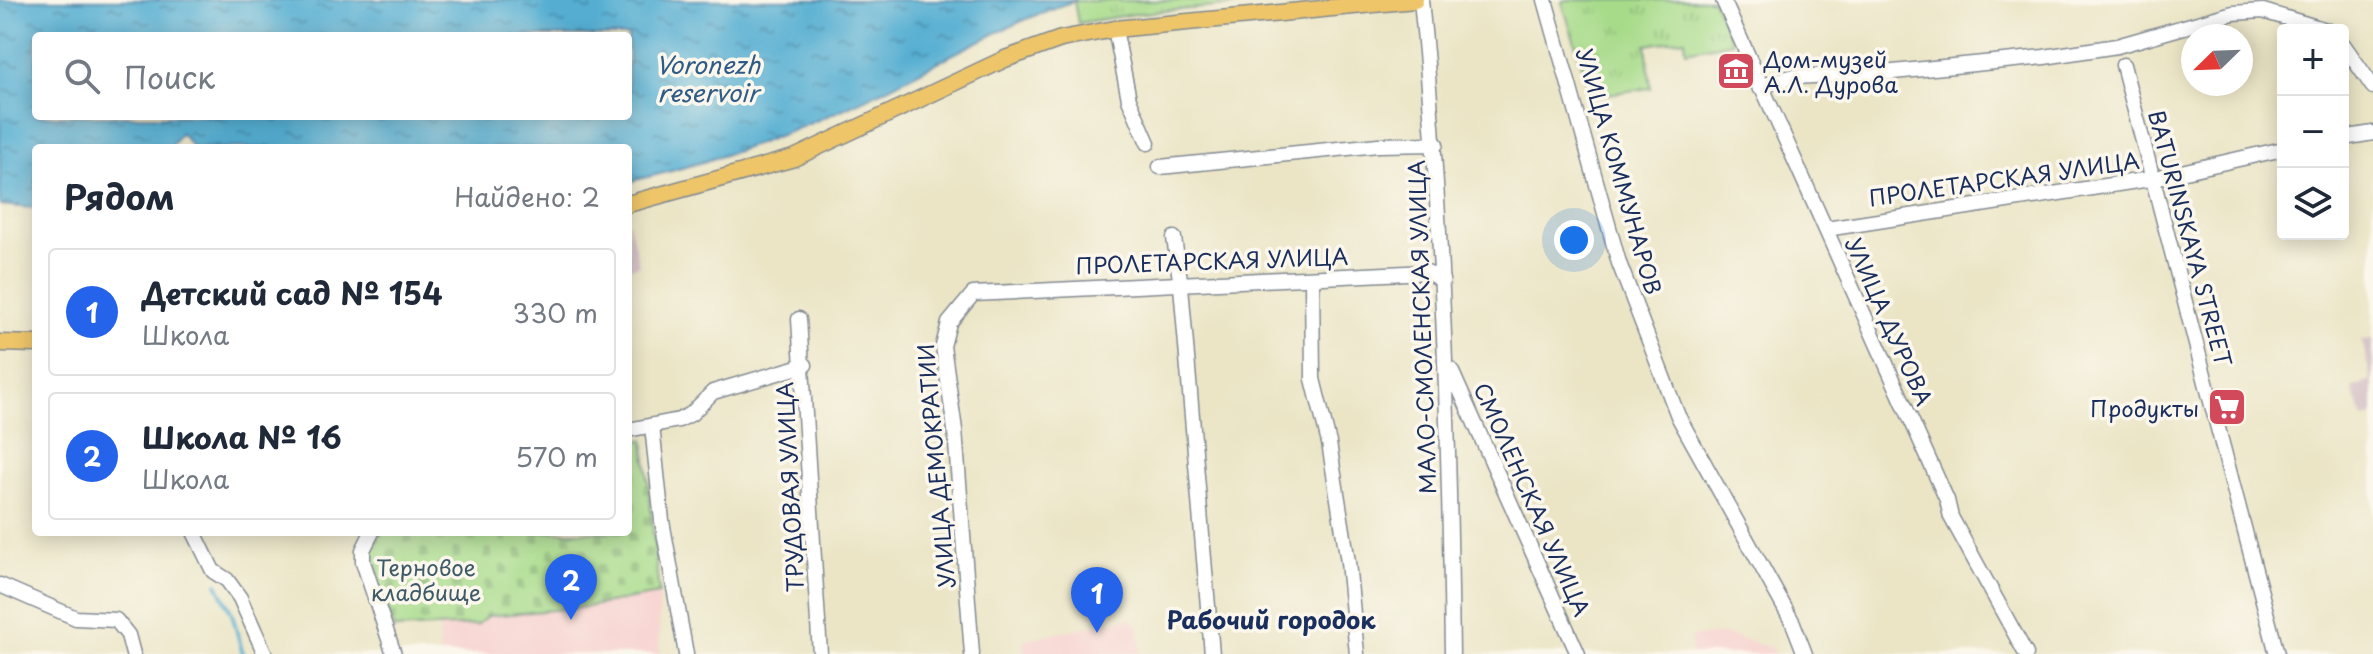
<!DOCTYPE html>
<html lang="ru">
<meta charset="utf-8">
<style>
:root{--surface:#fff;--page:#f2f2f3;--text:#1f2937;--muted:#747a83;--line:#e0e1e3;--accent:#2563eb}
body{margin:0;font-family:"Playpen Sans",sans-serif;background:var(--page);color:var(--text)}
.controls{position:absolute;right:24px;top:24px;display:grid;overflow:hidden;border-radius:8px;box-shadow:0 4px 20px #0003}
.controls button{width:72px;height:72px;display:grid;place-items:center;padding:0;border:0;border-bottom:2px solid var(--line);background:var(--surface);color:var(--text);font:40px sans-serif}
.compass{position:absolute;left:2181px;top:24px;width:72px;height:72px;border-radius:50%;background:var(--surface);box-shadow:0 4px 20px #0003;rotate:247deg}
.you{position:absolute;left:1574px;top:240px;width:28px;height:28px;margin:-20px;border:6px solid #fff;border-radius:50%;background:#1a73e8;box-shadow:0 0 0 12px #1a73e833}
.badge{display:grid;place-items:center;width:52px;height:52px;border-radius:50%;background:var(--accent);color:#fff;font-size:26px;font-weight:700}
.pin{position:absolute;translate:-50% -66px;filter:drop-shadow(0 2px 4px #0008)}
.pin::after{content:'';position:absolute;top:42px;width:28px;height:24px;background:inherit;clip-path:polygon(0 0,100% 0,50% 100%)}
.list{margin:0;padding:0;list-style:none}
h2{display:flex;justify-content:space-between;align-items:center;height:104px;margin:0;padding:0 32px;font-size:34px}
h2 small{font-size:26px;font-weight:400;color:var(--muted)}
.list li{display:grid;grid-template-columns:52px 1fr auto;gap:24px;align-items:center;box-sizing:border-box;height:128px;margin:0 16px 16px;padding:0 16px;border:2px solid var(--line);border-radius:8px}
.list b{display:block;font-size:30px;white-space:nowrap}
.list p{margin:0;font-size:26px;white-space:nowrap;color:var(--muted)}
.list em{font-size:26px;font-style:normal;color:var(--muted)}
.icon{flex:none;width:44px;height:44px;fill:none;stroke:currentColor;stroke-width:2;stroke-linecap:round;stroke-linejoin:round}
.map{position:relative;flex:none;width:2373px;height:654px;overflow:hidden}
.search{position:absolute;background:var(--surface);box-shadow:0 4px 20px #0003;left:32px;top:32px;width:600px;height:88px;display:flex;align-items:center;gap:20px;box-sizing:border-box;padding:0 28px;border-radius:8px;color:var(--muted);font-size:30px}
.panel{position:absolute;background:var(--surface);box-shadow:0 4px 20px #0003;left:32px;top:144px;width:600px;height:392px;border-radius:8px}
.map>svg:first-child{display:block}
</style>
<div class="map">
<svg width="2373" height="654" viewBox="0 0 2373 654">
<defs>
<pattern id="grass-tufts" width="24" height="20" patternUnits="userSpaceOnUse" patternTransform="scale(2)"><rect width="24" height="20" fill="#a7db8a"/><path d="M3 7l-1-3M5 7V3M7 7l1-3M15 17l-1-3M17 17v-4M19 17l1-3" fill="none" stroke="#8fbc7a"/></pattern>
<pattern id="cemetery-stones" width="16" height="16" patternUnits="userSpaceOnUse" patternTransform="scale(2)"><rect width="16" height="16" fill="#a7db8a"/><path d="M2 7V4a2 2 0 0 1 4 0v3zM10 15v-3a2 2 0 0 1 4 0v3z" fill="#8fbc7a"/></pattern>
<pattern id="water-ripples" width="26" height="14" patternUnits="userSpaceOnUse" patternTransform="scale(2)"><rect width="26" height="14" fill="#55aed2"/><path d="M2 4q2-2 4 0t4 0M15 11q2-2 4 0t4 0" fill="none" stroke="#468eae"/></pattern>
</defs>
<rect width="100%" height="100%" fill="#fbf7ec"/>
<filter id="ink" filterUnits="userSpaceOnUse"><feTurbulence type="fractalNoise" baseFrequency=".0125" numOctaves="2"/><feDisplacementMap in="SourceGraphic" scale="16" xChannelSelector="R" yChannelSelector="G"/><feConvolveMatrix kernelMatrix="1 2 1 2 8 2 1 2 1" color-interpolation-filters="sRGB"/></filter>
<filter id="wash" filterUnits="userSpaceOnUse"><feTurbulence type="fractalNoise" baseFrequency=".006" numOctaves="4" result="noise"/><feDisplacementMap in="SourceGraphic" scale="32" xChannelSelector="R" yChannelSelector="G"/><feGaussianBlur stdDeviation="1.8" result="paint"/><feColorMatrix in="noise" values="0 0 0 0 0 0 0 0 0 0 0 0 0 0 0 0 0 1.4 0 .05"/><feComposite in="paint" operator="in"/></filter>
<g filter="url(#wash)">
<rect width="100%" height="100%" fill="#ebe5c6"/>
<!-- built -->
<g fill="#f7d0ce">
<path d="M 659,594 L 660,654 L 439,654 L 440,624 L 477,625 L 487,616 L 586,607 Z"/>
<path d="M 1129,618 L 1139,627 L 1140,654 L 1025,654 L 1023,640 Z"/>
<path d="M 1725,634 L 1769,647 L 1777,654 L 1690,654 L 1691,637 Z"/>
</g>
<!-- industrial -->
<g fill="#d2bec4">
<path d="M 629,222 L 639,265 L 628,269 L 628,223 Z"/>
<path d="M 2373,339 L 2373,416 L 2363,418 L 2352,388 L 2371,381 L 2362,340 Z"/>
</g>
<!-- grass -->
<g fill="url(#grass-tufts)" stroke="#618574" stroke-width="2">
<path d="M 1297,0 L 1141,13 L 1078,23 L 1074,1 Z"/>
<path d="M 1565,0 L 1713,0 L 1732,42 L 1686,51 L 1685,39 L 1646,45 L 1651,88 L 1592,96 L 1562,2 Z"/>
</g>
<!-- cemetery -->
<path fill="url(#cemetery-stones)" stroke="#618574" stroke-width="2" d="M 644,440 L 659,594 L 586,607 L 488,616 L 477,625 L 394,629 L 368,558 L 382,532 L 628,532 L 628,441 Z"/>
<!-- water -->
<path fill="url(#water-ripples)" stroke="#386e98" stroke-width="2" fill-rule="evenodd" d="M 0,0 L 1077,0 C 994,27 920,75 841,110 C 772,141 701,165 628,182 L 628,148 L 193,148 L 181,133 L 170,148 L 36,148 L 36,208 L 33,208 L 0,205 ZM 36,36 L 628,36 L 628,116 L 36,116 Z"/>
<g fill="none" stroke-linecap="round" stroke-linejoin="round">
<!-- stream -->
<path stroke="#55aed2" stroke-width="4" d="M 217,584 L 232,614 L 243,654"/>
</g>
</g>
<g filter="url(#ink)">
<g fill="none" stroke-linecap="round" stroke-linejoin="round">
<!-- minor casing -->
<g stroke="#838a92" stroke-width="17">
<g id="minor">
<path d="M 1421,0 C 1443,218 1449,435 1452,654"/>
<path d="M 1545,0 L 1619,263 L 1678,416 L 1793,623 L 1805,654"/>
<path d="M 1723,0 L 1947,500 L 1951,517 L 2026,654"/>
<path d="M 1115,29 L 1129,99 L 1148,143"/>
<path d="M 2343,44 L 2373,87"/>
<path d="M 2123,65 L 2277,654"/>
<path d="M 1759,87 L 1791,77 L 1883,73 L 2044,57 L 2117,46 L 2233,13 L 2263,11 L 2326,30"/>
<path d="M 2343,138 L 2373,133"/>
<path d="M 1160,167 L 1378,145 L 1436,144"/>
<path d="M 1826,229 L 2150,179 L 2283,149"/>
<path d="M 1174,238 L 1181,286 L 1212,654"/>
<path d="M 1312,278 L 1313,379 L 1329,443 L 1348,562 L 1357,654"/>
<path d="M 799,319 L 820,654"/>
<path d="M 1451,370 L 1578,654"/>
<path d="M 652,426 L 662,521 L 686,654"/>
<path d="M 628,430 L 679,420 L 691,414 L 713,392 L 805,365"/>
<path d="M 194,532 L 213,571 L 227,580 L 240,598 L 265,654"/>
<path d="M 372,532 L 363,550 L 363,562 L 394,654"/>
<path d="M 0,585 L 76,618 L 116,620 L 128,635 L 133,654"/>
<path d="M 972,654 L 955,430 L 943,346 L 949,323 L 973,294 L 1427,272 L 1442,280"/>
</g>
</g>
<!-- major casing -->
<g stroke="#838a92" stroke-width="19">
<g id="major">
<path d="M 628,204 L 794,158 L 1005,59 L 1061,39 L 1115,29 L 1415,0"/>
<path d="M 0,343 L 36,344"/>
</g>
</g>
<!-- minor -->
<use href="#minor" stroke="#fff" stroke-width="14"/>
<!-- major -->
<use href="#major" stroke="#eec569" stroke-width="16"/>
</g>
</g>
<!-- icons -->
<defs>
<g id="museum-square" transform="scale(2)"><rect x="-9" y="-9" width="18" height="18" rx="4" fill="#d1495b" stroke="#fbf7ec"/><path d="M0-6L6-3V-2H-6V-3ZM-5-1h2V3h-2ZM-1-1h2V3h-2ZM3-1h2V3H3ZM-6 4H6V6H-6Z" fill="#fff"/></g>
<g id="supermarket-square" transform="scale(2)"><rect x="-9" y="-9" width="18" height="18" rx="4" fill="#d1495b" stroke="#fbf7ec"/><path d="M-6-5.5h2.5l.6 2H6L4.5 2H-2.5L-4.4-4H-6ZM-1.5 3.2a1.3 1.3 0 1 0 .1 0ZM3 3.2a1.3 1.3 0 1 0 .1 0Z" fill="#fff"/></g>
</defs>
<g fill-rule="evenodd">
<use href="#museum-square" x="1736" y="71"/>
<use href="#supermarket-square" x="2227" y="407"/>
</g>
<g text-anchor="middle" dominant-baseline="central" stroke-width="7" stroke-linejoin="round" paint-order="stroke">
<!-- poi labels -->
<g font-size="22" fill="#1b2f5e" stroke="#fbf7ec" text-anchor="start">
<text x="1764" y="58">Дом-музей<tspan x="1764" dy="25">А.Л. Дурова</tspan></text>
<text x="2199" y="407" text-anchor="end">Продукты</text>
</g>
<!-- street labels -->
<g font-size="22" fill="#1b2f5e" stroke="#fbf7ec">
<text transform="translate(1620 171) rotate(74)">УЛИЦА КОММУНАРОВ</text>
<text transform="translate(2004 178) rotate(-8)">ПРОЛЕТАРСКАЯ УЛИЦА</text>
<text transform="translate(2191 238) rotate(75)">BATURINSKAYA STREET</text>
<text transform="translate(1212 260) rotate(-2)">ПРОЛЕТАРСКАЯ УЛИЦА</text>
<text transform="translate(1890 321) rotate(66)">УЛИЦА ДУРОВА</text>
<text transform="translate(1421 327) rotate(-92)">МАЛО-СМОЛЕНСКАЯ УЛИЦА</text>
<text transform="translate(935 466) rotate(-95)">УЛИЦА ДЕМОКРАТИИ</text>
<text transform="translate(789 487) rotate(-93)">ТРУДОВАЯ УЛИЦА</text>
<text transform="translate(1533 499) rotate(66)">СМОЛЕНСКАЯ УЛИЦА</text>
</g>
<!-- park labels -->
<g font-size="22" fill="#3e5a69" stroke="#fbf7ec">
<text x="426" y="566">Терновое<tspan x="426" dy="25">кладбище</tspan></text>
</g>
<!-- water labels -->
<g font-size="24" font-style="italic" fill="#2f5b87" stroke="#fbf7ec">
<text x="708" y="64">Voronezh<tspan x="708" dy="28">reservoir</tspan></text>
</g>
<!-- neighbourhood labels -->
<g font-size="24" font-weight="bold" fill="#1b2f5e" stroke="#fbf7ec">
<text x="1271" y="619">Рабочий городок</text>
</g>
</g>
</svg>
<div class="controls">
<button>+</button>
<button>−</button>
<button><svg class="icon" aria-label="layers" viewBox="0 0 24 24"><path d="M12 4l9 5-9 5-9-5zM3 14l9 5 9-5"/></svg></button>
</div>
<svg class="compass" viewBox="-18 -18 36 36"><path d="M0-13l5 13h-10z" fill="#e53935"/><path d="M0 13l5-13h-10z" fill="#747a83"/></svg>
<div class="you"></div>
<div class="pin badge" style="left:1097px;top:633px">1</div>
<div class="pin badge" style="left:571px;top:620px">2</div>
<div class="search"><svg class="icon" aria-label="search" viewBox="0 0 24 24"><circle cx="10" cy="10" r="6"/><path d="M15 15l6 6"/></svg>Поиск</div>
<section class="panel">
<h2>Рядом<small>Найдено: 2</small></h2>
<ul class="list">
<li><span class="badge">1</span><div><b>Детский сад № 154</b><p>Школа</p></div><em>330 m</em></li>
<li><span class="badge">2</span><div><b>Школа № 16</b><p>Школа</p></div><em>570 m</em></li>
</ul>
</section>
</div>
